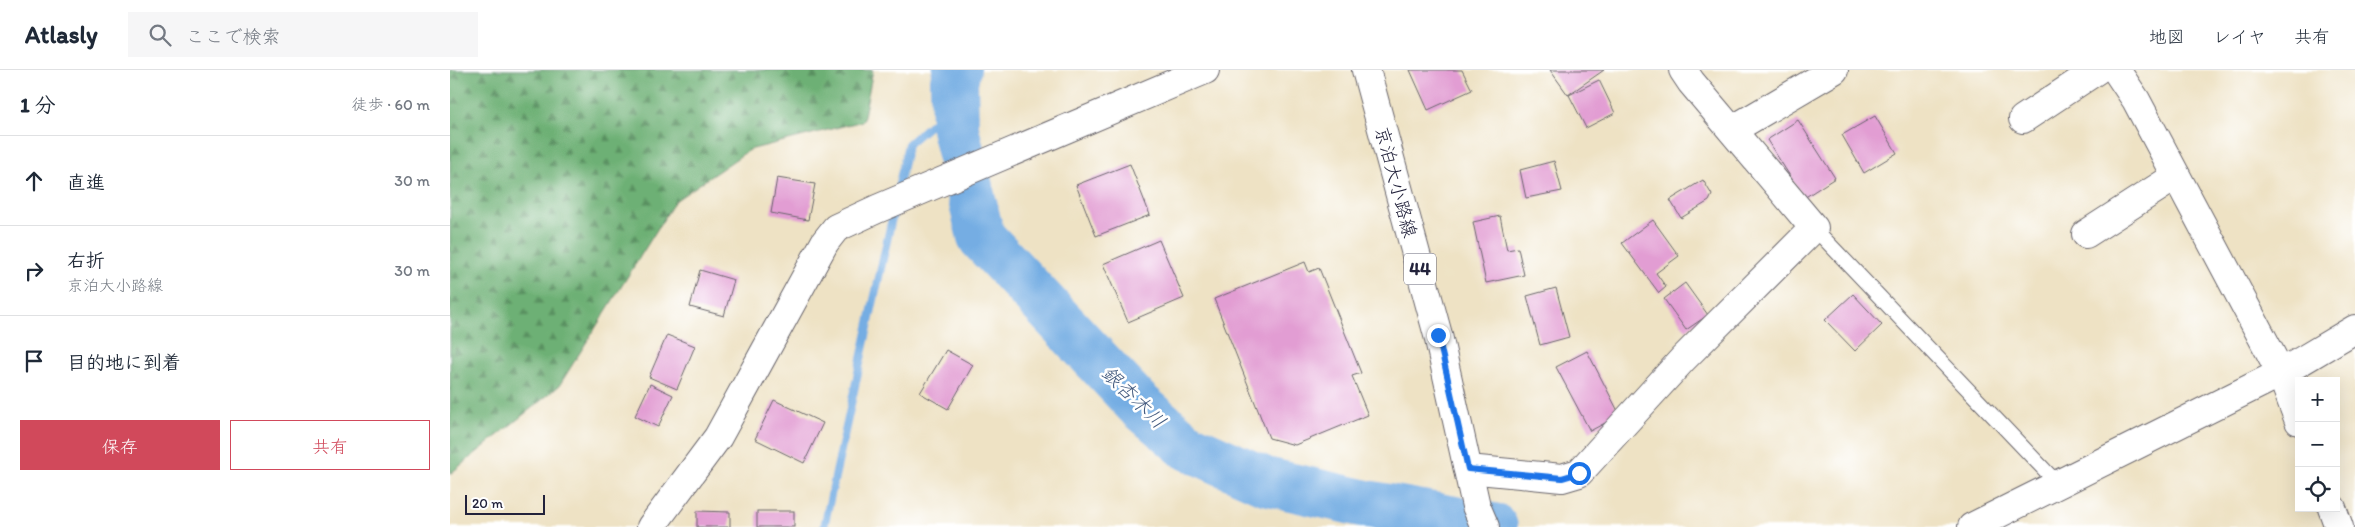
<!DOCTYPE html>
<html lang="ja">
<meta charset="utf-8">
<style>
:root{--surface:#fff;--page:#f6f6f7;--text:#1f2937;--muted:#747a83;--line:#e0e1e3;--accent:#d1495b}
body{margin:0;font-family:Itim,"Klee One",sans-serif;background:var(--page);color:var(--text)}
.controls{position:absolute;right:15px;bottom:15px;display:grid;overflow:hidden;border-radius:0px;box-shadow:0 5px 20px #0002}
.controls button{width:45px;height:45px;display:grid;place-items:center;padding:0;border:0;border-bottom:1px solid var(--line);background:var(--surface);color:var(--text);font:25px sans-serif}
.scale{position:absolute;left:15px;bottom:12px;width:80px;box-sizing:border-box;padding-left:5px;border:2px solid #22223b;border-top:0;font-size:14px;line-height:18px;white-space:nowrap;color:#22223b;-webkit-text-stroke:4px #fff;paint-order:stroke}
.stop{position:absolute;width:15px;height:15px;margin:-11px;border:4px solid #1a73e8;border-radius:50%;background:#fff}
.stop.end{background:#1a73e8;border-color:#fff;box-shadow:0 1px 5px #0008}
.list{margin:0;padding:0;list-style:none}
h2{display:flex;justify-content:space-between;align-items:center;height:65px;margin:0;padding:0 20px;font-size:21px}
h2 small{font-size:16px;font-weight:400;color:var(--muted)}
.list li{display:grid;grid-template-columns:32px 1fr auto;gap:15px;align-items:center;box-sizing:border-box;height:90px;padding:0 20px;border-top:1px solid var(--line)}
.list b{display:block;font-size:19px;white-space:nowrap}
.list p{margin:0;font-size:16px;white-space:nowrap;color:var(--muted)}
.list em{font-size:16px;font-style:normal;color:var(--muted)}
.actions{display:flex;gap:10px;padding:15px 20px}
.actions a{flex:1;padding:11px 0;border:1px solid var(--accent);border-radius:0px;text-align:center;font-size:18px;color:var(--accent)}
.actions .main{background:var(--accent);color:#fff}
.icon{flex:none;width:28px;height:28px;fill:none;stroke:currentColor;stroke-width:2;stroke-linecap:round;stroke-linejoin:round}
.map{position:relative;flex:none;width:1905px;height:457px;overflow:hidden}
header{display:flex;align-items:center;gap:30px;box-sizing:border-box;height:70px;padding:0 25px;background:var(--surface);border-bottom:1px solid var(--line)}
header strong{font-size:24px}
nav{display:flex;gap:28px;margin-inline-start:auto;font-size:18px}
.search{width:350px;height:45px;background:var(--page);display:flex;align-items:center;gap:12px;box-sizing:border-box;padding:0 18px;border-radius:0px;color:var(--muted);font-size:19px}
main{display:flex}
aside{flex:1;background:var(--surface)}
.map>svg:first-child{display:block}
</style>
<header>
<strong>Atlasly</strong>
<div class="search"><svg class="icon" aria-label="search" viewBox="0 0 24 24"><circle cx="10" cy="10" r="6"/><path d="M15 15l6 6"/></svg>ここで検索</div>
<nav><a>地図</a><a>レイヤ</a><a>共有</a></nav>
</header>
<main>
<aside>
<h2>1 分<small>徒歩 · 60 m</small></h2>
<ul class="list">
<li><svg class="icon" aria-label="ahead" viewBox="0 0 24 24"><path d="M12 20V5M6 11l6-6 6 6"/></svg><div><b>直進</b></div><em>30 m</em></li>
<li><svg class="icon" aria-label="right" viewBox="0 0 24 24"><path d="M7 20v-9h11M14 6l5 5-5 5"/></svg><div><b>右折</b><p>京泊大小路線</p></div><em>30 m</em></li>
<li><svg class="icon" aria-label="arrive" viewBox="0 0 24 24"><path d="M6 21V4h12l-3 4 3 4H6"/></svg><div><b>目的地に到着</b></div></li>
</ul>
<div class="actions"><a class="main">保存</a><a>共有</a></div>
</aside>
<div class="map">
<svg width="1905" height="457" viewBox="0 0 1905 457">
<defs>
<pattern id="forest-firs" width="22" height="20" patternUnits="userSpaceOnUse" patternTransform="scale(1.25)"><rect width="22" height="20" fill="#6db074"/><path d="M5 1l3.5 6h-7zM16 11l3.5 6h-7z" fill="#598f60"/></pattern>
</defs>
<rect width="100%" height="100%" fill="#fff"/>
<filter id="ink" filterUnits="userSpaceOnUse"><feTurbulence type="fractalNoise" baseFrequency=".02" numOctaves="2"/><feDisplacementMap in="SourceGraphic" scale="10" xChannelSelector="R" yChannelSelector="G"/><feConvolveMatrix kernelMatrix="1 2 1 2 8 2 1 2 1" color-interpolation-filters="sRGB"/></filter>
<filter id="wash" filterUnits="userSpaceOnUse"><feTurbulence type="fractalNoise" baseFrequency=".0096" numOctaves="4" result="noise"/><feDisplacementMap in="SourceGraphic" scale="20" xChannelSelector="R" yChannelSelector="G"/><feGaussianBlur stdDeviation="1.12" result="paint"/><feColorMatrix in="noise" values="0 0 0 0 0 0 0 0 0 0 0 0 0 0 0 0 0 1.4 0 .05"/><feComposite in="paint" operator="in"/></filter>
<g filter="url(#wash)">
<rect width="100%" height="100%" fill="#eee2c4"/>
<!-- forest -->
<path fill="url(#forest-firs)" stroke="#486958" d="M 0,0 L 423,0 L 413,51 L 299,80 L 225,131 L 109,316 L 0,404 Z"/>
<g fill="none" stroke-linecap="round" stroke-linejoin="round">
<!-- stream -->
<g stroke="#74ade3" stroke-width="8">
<path d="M 447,123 L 458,74 L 503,35 L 504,11"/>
<path d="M 374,457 L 444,139"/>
</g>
<!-- river -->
<path stroke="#74ade3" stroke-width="48" d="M 507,0 L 504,11 L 505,59 L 531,167 L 688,334 L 737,376 L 815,411 L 912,433 L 1044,457"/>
</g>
<g id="blocks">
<!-- building -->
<g fill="#e29dd3">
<path d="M 960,0 L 1012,0 L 1022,20 L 978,40 Z"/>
<path d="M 1100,0 L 1154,0 L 1118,25 Z"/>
<path d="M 1149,10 L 1165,43 L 1136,58 L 1119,25 Z"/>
<path d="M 1425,46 L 1447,83 L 1414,103 L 1392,65 Z"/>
<path d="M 1348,50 L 1385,108 L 1354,128 L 1317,70 Z"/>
<path d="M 1104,91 L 1112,121 L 1076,128 L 1070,100 Z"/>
<path d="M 680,94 L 700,145 L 646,166 L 626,115 Z"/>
<path d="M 327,108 L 365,114 L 358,150 L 321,143 Z"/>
<path d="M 1253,110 L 1262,125 L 1259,131 L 1231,148 L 1220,130 Z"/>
<path d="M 1050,146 L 1057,180 L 1068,178 L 1074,205 L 1036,213 L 1023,152 Z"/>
<path d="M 1203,150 L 1229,186 L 1206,203 L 1216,217 L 1209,223 L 1172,173 Z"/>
<path d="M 709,170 L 734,228 L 678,252 L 653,194 Z"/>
<path d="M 855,192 L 859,202 L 869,198 L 911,303 L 902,306 L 918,345 L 845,375 L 819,368 L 764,229 Z"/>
<path d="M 250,200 L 284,210 L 274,246 L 240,237 Z"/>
<path d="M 1235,213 L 1258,245 L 1236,260 L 1214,229 Z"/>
<path d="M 1106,218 L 1119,267 L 1090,275 L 1077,226 Z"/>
<path d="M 1403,224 L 1432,255 L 1405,281 L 1375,250 Z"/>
<path d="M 217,265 L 245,276 L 227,319 L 199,307 Z"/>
<path d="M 496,280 L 523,295 L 498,339 L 470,323 Z"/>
<path d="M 1137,281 L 1170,345 L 1140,361 L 1106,297 Z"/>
<path d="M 200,314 L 223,325 L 208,357 L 185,346 Z"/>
<path d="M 324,330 L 373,353 L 354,393 L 305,369 Z"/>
<path d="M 247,441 L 280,442 L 280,457 L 247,457 Z"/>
<rect x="307" y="441" width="37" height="16"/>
</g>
</g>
</g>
<g filter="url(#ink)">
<use href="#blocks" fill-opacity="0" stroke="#69656b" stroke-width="1"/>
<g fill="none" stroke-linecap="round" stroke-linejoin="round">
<!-- lane casing -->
<g stroke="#69656b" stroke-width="16">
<path id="lane" d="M 1364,158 L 1608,414"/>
</g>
<!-- street casing -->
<g stroke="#69656b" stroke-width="30">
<g id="street">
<path d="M 1666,0 L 1686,30 L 1831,303 L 1849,351"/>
<path d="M 1573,49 L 1647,0"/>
<path d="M 1282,60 L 1384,0"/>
<path d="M 1636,164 L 1726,106"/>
<path d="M 1018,399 L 1112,408 L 1129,403 L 1233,289 L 1364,158 L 1241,12 L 1233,0"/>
<path d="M 1882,438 L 1889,457"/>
<path d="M 201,457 L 268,367 L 375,172 L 386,158 L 427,139 L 755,0"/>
<path d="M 1522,457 L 1831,303 L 1905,259"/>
</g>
</g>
<!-- primary casing -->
<g stroke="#69656b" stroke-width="30">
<path id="primary" d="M 916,0 L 988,265 L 1026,436 L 1035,457"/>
</g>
<!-- lane -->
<use href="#lane" stroke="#fff" stroke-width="14"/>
<!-- street -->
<use href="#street" stroke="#fff" stroke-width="28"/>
<!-- primary -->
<use href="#primary" stroke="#fff" stroke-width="28"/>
</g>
</g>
<g fill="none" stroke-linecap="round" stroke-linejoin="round" filter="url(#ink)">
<!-- route -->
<path stroke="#1a73e8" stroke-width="6" d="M 988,265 L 1018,399 L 1112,408 L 1129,403"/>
</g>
<g text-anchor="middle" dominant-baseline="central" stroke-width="5" stroke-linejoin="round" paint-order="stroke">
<!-- shield labels -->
<rect fill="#fff" stroke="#646476" stroke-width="1" x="954" y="183.5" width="32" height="31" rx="4"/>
<g font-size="18" font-weight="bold" fill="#22223b">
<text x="970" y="199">44</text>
</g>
<!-- street labels -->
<g font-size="19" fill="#22223b" stroke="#fff">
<text transform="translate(946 112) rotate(75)">京泊大小路線</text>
</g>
<!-- water labels -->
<g font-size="20" font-style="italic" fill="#435a7e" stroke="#fff">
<text transform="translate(684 327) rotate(44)">銀杏木川</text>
</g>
</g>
</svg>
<div class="controls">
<button>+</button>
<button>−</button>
<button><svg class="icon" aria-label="locate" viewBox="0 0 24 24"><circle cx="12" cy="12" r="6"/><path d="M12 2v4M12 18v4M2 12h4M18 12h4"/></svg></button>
</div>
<div class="scale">20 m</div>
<div class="stop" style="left:1129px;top:403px"></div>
<div class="stop end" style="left:988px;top:265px"></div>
</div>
</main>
